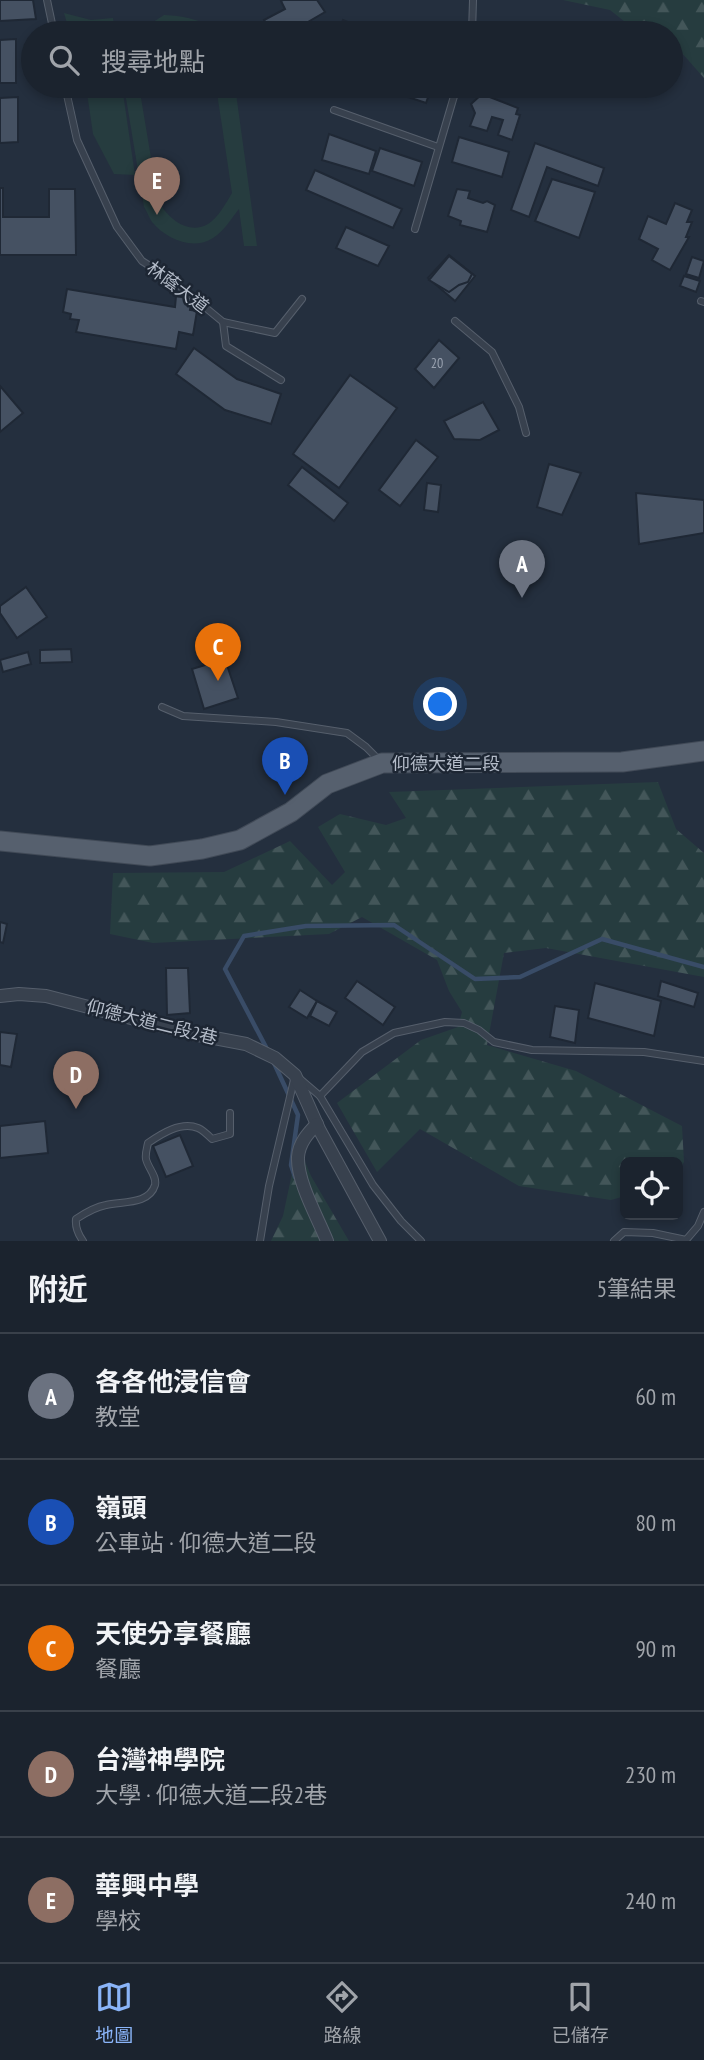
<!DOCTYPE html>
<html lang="zh-TW">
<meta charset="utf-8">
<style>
:root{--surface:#1b232e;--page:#282f3a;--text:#f1f3f6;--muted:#a0a4aa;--line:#39404a;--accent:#8ab4f8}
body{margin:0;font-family:"PT Sans Narrow","Noto Sans TC",sans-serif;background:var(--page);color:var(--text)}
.controls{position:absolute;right:21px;bottom:21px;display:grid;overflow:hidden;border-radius:10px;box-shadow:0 4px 10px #0003}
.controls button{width:63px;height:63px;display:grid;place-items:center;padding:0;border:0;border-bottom:2px solid var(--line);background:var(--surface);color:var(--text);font:35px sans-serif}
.you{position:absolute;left:441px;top:705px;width:24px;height:24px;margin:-18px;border:5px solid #fff;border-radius:50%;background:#1a73e8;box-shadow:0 0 0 10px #1a73e833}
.badge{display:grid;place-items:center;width:46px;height:46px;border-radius:50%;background:var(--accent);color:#fff;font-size:23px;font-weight:700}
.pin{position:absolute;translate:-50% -58px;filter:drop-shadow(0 2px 4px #0008)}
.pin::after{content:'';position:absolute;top:37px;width:24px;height:21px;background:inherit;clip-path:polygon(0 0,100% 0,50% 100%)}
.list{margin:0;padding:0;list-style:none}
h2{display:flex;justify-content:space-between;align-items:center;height:91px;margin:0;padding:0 28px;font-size:30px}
h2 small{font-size:23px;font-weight:400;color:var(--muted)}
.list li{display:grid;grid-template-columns:46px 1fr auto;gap:21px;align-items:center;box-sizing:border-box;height:126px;padding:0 28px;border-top:2px solid var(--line)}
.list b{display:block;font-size:26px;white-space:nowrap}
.list p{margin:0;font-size:23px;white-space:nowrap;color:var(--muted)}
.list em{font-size:23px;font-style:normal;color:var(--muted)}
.icon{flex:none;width:38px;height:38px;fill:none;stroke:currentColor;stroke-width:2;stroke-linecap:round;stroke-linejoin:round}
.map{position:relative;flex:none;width:704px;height:1241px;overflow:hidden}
.search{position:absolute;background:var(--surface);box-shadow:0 4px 10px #0003;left:21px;right:21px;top:21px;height:77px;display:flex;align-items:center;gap:18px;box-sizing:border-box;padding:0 24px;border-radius:38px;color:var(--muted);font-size:26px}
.sheet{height:721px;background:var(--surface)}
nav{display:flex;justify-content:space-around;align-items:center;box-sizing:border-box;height:98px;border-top:2px solid var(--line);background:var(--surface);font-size:19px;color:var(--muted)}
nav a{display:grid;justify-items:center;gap:4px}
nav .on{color:var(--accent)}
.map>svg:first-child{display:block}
</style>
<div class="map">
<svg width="704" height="1241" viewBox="0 0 704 1241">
<defs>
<pattern id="forest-firs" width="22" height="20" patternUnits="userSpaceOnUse" patternTransform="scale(1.75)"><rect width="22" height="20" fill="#263c3f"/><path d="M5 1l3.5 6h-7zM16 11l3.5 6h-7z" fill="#435659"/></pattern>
</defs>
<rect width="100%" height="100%" fill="#242f3e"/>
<!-- forest -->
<g fill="url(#forest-firs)">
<path d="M 563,0 L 704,0 L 704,78 L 681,52 L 671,50 L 671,33 L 639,33 L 610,10 Z"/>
<path d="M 658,782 L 676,829 L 704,853 L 704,977 L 546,948 L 504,953 L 487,1045 L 576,1071 L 682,1126 L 684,1162 L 678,1172 L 678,1162 L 625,1162 L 625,1196 L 611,1200 L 519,1186 L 420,1129 L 377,1172 L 337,1103 L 421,1040 L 458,1027 L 462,1012 L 449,991 L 437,960 L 362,917 L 329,934 L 153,943 L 110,934 L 113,873 L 224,872 L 290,841 L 332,885 L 345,872 L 318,827 L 340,814 L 386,825 L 406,818 L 389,792 Z"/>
<path d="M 298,1145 L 311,1176 L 349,1241 L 271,1241 L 283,1216 Z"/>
</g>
<!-- park -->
<g fill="#263c3f">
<path d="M 64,13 L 91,20 L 113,18 L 115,33 L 70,33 Z"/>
<path d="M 164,15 C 183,16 204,19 217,33 L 142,33 L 150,24 Z"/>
<path d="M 86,86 L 122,86 L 135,175 L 114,174 L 93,134 Z"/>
<path d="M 124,86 L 139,86 L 158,200 C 166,217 188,236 208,224 C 218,218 226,203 232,193 L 216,86 L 235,86 L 257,246 L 244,246 L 239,209 C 231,219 224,231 213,238 C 193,251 166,239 152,222 C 149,218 147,211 144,207 Z"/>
</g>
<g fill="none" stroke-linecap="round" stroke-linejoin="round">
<!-- stream -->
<g stroke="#394c67" stroke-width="4.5">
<path d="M 267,1049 L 225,969 L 244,936 L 306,926 L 394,925 L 475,979 L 520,977 L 602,939 L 704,967"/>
<path d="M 274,1063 L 298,1115 L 291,1165 L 295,1177"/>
</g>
</g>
<!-- building -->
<g fill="#455162" stroke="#1f2835" stroke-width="2">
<path d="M 0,0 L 33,0 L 36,19 L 0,21 Z"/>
<path d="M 283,0 L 317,0 L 325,12 L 289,33 L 271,33 L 264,20 L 285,9 L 281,1 Z"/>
<path d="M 343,20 L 369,31 L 368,33 L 338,33 Z"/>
<path d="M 16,39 L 16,83 L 0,83 L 0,40 Z"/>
<path d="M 375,86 L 432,86 L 426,103 Z"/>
<path d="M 482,94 L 518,108 L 516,114 L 520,115 L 512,140 L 498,135 L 503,120 L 492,117 L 487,131 L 470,126 L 475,113 L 471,104 Z"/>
<path d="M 18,97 L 18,142 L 0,143 L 0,98 Z"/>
<path d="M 329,134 L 376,151 L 369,174 L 322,160 Z"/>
<path d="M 459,137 L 509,152 L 502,177 L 452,162 Z"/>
<path d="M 535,143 L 604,168 L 598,186 L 547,167 L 529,217 L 511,210 Z"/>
<path d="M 380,148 L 422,162 L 414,186 L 372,171 Z"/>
<path d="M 315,170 L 402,209 L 393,228 L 306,190 Z"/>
<path d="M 552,179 L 595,192 L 579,238 L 535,221 Z"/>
<path d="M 0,188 L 3,188 L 3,217 L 49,217 L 49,189 L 75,189 L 76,255 L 0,255 Z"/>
<path d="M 457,189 L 470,191 L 468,198 L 483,203 L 487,201 L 495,205 L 487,232 L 460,225 L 461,221 L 448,216 Z"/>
<path d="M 675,203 L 692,210 L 687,222 L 692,222 L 686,237 L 689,237 L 670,270 L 652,260 L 658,249 L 639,239 L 648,216 L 666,224 Z"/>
<path d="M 346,227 L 389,246 L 378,266 L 336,248 Z"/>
<path d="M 449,255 L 475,276 L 455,301 L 428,278 Z"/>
<path d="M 449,256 L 472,274 L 468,282 L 459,285 L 449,292 L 429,280 Z"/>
<path d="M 692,257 L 704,261 L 699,278 L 686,274 Z"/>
<path d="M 684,276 L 700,281 L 696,292 L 680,286 Z"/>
<path d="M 67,289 L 175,307 L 176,296 L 192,299 L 190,310 L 197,311 L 193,335 L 179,332 L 176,349 L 76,332 L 79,320 L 70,319 L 71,314 L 63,312 Z"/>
<path d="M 439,340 L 459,358 L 434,388 L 415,369 Z"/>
<path d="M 194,348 L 237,379 L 281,394 L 271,424 L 225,410 L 176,374 Z"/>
<path d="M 350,375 L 397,408 L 339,488 L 293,454 Z"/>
<path d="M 0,386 L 23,413 L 0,432 Z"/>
<path d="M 483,402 L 499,430 L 480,440 L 454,439 L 444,421 Z"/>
<path d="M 416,440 L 438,457 L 400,506 L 379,490 Z"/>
<path d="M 549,464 L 581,473 L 562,515 L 537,507 Z"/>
<path d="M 302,467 L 348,503 L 334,521 L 288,485 Z"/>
<path d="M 427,483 L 441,485 L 438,512 L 424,510 Z"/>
<path d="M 636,493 L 704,500 L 704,533 L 639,544 Z"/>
<path d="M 26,587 L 47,617 L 17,638 L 0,613 L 0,606 Z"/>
<path d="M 71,649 L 72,662 L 40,663 L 40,650 Z"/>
<path d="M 28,652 L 31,664 L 3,672 L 0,660 Z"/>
<path d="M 225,659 L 238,698 L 204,709 L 192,669 Z"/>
<path d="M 0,922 L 7,924 L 3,943 L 0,942 Z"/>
<path d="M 166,968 L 188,968 L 190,1013 L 167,1015 Z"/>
<path d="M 357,981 L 395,1007 L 383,1025 L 345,998 Z"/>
<path d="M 661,981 L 698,993 L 694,1007 L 658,996 Z"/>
<path d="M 595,983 L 661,1001 L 654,1036 L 588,1018 Z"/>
<path d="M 300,990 L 317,1001 L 307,1018 L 289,1007 Z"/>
<path d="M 317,1001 L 337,1012 L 329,1026 L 310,1016 Z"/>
<path d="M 555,1006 L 579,1010 L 575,1043 L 550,1037 Z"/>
<path d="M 0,1032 L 17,1034 L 11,1067 L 0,1065 Z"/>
<path d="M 45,1121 L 48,1153 L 0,1158 L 0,1126 Z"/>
<path d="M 180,1135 L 193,1166 L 166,1177 L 153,1146 Z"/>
</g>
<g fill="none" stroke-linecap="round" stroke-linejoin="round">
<!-- lane casing -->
<g stroke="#565f6c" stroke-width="8">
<g id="lane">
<path d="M 47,0 L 54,33"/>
<path d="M 472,33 L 473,0"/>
<path d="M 65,86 L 77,140 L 117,227 L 142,261 L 172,280 L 223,322 L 275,333 L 302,299"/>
<path d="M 334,110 L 438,147"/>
<path d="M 415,229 L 457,86"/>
<path d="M 701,301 L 704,302"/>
<path d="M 455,321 L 492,352 L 519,407 L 526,433"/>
<path d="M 223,322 L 226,346 L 281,380"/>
<path d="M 162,707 L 183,716 L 276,722 L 347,733 L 366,747 L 379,760"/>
<path d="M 299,1078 L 320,1096 L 373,1185 L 401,1221 L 421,1241"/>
<path d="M 320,1096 L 362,1052 L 394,1033 L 445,1022 L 464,1023 L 479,1030 L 494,1042 L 532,1050 L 644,1052 L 704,1061"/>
<path d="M 686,1240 L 698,1226 L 704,1212"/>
<path d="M 83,1241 C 78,1234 75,1228 76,1219 C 85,1213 95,1207 106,1205 C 122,1201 149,1205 155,1185 C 157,1176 148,1168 146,1159 C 145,1154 147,1148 148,1143 C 161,1134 181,1121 198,1128 C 203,1130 208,1135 212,1139 L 230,1134 L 230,1113"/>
<path d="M 260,1241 L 269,1186 L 294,1080"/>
<path d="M 614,1241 L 624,1232 L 653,1233 L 686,1240"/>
</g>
</g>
<!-- street casing -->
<g stroke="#565f6c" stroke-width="14">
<g id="street">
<path d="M 0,996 L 19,994 L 46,996 L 193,1034 L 246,1044 L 275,1058 L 295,1075 L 319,1129 L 380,1241"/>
<path d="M 317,1124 C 308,1133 299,1143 298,1157 C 297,1182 318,1218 327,1241"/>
</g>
</g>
<!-- primary casing -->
<g stroke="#414a57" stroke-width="21">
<path id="primary" d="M 0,841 L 150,856 L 202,849 L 240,840 L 291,812 L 327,784 L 382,763 L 622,762 L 704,751"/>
</g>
<!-- lane -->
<use href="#lane" stroke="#38414e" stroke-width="6"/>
<!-- street -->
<use href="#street" stroke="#38414e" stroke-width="12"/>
<!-- primary -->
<use href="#primary" stroke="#56606e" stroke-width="19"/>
</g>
<g text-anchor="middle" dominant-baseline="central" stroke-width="5" stroke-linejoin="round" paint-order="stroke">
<!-- number labels -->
<g font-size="14" fill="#98a1af">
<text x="437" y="363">20</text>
</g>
<!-- street labels -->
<g font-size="18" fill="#b4bcc9" stroke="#1d2633">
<text transform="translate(178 287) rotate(37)">林蔭大道</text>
<text x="446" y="763">仰德大道二段</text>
<text transform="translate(152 1022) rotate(14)">仰德大道二段2巷</text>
</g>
</g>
</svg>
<div class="controls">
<button><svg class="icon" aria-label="locate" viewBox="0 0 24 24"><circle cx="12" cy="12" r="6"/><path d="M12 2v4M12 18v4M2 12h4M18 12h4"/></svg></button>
</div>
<div class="you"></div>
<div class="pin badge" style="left:522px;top:598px;background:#6b7280">A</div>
<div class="pin badge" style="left:285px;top:795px;background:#1a4fb4">B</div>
<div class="pin badge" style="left:218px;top:681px;background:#e8710a">C</div>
<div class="pin badge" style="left:76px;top:1109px;background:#8d6e63">D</div>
<div class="pin badge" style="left:157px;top:215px;background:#8d6e63">E</div>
<div class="search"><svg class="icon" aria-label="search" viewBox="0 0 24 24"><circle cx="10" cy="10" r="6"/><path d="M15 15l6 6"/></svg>搜尋地點</div>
</div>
<section class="sheet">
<h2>附近<small>5筆結果</small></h2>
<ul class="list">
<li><span class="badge" style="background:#6b7280">A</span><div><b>各各他浸信會</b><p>教堂</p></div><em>60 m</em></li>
<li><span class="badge" style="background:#1a4fb4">B</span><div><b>嶺頭</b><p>公車站 · 仰德大道二段</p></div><em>80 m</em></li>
<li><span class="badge" style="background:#e8710a">C</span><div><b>天使分享餐廳</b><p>餐廳</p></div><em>90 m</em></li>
<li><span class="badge" style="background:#8d6e63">D</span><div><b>台灣神學院</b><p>大學 · 仰德大道二段2巷</p></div><em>230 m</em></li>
<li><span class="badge" style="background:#8d6e63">E</span><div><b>華興中學</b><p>學校</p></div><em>240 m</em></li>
</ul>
</section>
<nav>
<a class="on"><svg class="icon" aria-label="map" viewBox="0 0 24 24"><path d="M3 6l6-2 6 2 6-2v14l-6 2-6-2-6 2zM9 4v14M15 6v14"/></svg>地圖</a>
<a><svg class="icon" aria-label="directions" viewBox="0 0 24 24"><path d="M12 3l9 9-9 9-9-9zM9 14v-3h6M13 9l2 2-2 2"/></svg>路線</a>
<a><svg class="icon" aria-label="saved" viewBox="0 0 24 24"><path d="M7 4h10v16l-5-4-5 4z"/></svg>已儲存</a>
</nav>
